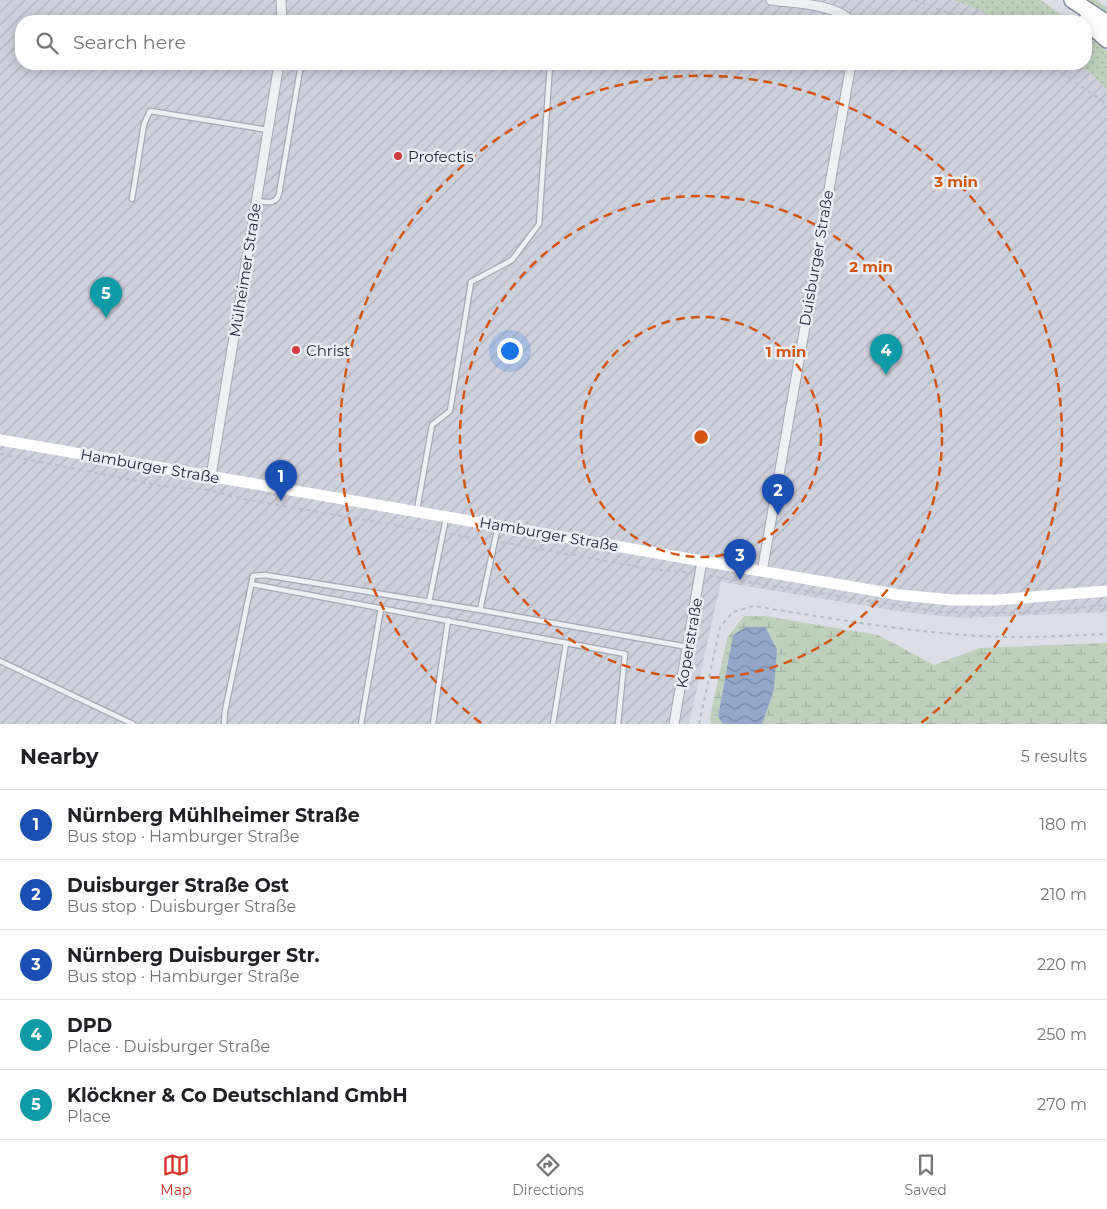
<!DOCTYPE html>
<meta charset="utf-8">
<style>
:root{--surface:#fff;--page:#f6f6f6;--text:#202124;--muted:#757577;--line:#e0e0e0;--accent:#d93025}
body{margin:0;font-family:Montserrat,sans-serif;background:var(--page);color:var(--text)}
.you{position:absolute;left:509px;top:350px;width:18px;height:18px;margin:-12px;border:4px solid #fff;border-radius:50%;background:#1a73e8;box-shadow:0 0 0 8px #1a73e833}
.badge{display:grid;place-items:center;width:32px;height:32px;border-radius:50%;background:var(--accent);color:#fff;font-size:16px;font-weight:700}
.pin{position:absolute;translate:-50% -41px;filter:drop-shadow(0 1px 2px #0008)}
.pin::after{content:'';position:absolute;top:26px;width:18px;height:15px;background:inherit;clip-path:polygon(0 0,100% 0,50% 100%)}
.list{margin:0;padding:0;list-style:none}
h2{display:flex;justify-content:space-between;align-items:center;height:65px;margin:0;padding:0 20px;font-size:21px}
h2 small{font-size:16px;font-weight:400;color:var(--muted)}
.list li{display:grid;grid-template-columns:32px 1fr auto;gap:15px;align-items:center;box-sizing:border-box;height:70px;padding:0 20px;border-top:1px solid var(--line)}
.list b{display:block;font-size:19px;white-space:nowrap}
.list p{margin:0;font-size:16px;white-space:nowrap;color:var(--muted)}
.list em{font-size:16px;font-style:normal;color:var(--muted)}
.icon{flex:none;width:28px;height:28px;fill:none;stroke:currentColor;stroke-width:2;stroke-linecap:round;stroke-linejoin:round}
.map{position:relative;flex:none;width:1107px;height:724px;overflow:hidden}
.search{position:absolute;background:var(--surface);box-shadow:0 2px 12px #0003;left:15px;right:15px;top:15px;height:55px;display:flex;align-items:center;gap:12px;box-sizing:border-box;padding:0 18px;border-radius:20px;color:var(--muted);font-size:19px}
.sheet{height:415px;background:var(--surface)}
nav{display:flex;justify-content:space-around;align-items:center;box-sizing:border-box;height:70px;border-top:1px solid var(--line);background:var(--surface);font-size:14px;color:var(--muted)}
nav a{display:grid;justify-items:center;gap:2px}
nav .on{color:var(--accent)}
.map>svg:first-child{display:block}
</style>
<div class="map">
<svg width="1107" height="724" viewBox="0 0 1107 724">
<defs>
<pattern id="industrial-furrows" width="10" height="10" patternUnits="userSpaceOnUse" patternTransform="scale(1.25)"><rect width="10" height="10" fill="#ced1dc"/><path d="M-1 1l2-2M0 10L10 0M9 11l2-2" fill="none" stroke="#b1b4be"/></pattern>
<pattern id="grass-dots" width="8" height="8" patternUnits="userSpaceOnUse" patternTransform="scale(1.25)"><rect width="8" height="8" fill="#bfd1bd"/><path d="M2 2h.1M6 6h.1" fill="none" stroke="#a4b4a4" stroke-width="1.8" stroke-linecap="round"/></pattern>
<pattern id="wetland-marsh" width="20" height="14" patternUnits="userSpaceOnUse" patternTransform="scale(1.25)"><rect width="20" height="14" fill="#bfd1bd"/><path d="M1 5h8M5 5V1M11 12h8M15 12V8" fill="none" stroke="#a4b4a4"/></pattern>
<pattern id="water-waves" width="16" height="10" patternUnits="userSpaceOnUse" patternTransform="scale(1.25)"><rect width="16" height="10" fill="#95a7c9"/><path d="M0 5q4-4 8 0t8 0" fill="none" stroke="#7988a5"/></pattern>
</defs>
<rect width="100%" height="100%" fill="#dcdfe7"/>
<!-- industrial -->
<path fill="url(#industrial-furrows)" d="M 0,0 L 954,0 L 1005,21 L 21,21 L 21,64 L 1076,64 L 1088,71 L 1107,90 L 1107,612 L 964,618 L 903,612 L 721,582 L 689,724 L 0,724 Z"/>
<!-- grass -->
<g fill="url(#grass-dots)">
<path d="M 954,0 L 1041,0 L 1070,21 L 1005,21 Z"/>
<path d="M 1083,0 L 1096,0 L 1107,7 L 1107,15 Z"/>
<path d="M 1086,33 L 1107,51 L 1107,90 L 1088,71 L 1076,64 L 1086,64 Z"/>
</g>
<!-- wetland -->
<path fill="url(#wetland-marsh)" d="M 744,616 L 765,616 L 878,635 L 934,665 L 980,648 L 1107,643 L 1107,724 L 762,724 L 774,690 L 746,627 L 733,636 L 718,717 L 723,724 L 711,724 L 710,717 L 727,638 Z"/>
<!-- water -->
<path fill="url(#water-waves)" d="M 746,627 L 765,627 L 777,649 L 774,690 L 762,724 L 723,724 L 718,717 L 733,635 Z"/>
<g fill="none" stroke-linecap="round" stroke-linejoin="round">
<!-- lane casing -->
<g stroke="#a5a9b4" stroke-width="7">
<g id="lane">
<path d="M 132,199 L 144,124 L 150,111 L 268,130"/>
<path d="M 257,201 C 266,202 276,205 279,194 L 301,64"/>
<path d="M 417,510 L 432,425 L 450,411 L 471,282 L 512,260 L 539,224 L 550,64"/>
<path d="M 251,584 L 625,654 L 618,724"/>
<path d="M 429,602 L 446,518"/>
<path d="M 480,610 L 498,526"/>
<path d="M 0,661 L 133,724"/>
<path d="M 224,724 L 225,711 L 253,576 L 265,575 L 480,610 L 688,647"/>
<path d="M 361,724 L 381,608"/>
<path d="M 433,724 L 448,620"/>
<path d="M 553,724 L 566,643"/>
</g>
</g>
<!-- street casing -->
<g stroke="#a5a9b4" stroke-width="11">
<g id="street">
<path d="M 281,0 L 282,21"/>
<path d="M 771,0 C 792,3 837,4 850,21"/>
<path d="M 211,476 L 279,64"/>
<path d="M 762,572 L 851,64"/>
<path d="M 674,724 L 702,561"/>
</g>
</g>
<!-- highway casing -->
<g stroke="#838a9e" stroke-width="18">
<g id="highway">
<path d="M 1072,0 L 1107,23"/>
<path d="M 1086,21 L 1107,40"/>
</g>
</g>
<!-- path -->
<g stroke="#babdc5" stroke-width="2" stroke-dasharray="4 4" stroke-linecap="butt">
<path d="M 914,0 L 971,21"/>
<path d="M 1048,64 L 1107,104"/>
<path d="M 0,454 L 162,486 L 209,490 L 243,499 L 435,532"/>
<path d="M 450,534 L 487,540"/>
<path d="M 501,542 L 650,569 L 692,573"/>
<path d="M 709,576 L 940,612 L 1017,613 L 1107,605"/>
<path d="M 699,724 L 720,627 L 733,612 L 753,606 C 824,617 894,630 966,635 C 1013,639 1060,636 1107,634"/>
</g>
<!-- lane -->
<use href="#lane" stroke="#eff0f5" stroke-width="4.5"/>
<!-- street -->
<use href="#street" stroke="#eff0f5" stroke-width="9"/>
<!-- secondary -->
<path stroke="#fff" stroke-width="11" d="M 0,440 L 900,595 L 953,600 L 996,600 L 1107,591"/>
<!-- highway -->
<use href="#highway" stroke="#fff" stroke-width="15"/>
</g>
<!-- distance rings -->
<g fill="none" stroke="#d45411" stroke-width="2.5" stroke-dasharray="9 6">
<circle cx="701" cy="437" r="120"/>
<circle cx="701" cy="437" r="241"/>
<path d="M481 723A361 361 0 1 1 921 723"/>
</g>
<!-- markers -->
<g fill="#d23b3c" stroke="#ebeef5" stroke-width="2">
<circle cx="398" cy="156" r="5"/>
<circle cx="296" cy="350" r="5"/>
</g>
<g text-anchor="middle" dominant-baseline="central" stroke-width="5" stroke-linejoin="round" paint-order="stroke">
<!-- poi labels -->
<g font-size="15" fill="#252b3e" stroke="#ebeef5" text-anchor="start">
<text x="408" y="156">Profectis</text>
<text x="306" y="350">Christ</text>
</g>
<!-- street labels -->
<g font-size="15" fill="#252b3e" stroke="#ebeef5">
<text transform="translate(816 258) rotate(-80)">Duisburger Straße</text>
<text transform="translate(245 270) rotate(-81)">Mülheimer Straße</text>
<text transform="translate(150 466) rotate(10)">Hamburger Straße</text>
<text transform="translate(549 534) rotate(10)">Hamburger Straße</text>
<text transform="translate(689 643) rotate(-80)">Koperstraße</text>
</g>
</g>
<circle cx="701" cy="437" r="8" fill="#d45411" stroke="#ebeef5" stroke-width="2.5"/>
<g font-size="15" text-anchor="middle" font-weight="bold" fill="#d45411" stroke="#ebeef5" stroke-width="5" stroke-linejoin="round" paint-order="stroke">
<text x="956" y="187">3 min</text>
<text x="871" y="272">2 min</text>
<text x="786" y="357">1 min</text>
</g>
</svg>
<div class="you"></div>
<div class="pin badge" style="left:281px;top:501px;background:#1a4fb4">1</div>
<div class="pin badge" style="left:778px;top:515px;background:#1a4fb4">2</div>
<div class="pin badge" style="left:740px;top:580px;background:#1a4fb4">3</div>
<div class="pin badge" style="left:886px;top:375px;background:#0f9aa8">4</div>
<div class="pin badge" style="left:106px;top:318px;background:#0f9aa8">5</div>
<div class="search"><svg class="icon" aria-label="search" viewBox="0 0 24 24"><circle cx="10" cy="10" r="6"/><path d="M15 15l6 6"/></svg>Search here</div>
</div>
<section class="sheet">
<h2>Nearby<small>5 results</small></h2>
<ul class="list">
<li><span class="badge" style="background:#1a4fb4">1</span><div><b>Nürnberg Mühlheimer Straße</b><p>Bus stop · Hamburger Straße</p></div><em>180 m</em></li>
<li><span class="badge" style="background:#1a4fb4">2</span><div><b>Duisburger Straße Ost</b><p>Bus stop · Duisburger Straße</p></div><em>210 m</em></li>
<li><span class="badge" style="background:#1a4fb4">3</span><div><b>Nürnberg Duisburger Str.</b><p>Bus stop · Hamburger Straße</p></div><em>220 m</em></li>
<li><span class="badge" style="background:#0f9aa8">4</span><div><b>DPD</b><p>Place · Duisburger Straße</p></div><em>250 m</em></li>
<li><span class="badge" style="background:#0f9aa8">5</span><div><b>Klöckner &amp; Co Deutschland GmbH</b><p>Place</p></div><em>270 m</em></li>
</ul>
</section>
<nav>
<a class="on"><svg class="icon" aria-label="map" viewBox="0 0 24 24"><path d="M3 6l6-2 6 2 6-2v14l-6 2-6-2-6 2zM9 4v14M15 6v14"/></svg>Map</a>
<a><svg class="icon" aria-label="directions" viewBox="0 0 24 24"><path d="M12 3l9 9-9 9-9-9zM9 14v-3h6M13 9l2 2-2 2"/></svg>Directions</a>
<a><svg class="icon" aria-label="saved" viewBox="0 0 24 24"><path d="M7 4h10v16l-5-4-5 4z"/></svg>Saved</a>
</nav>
